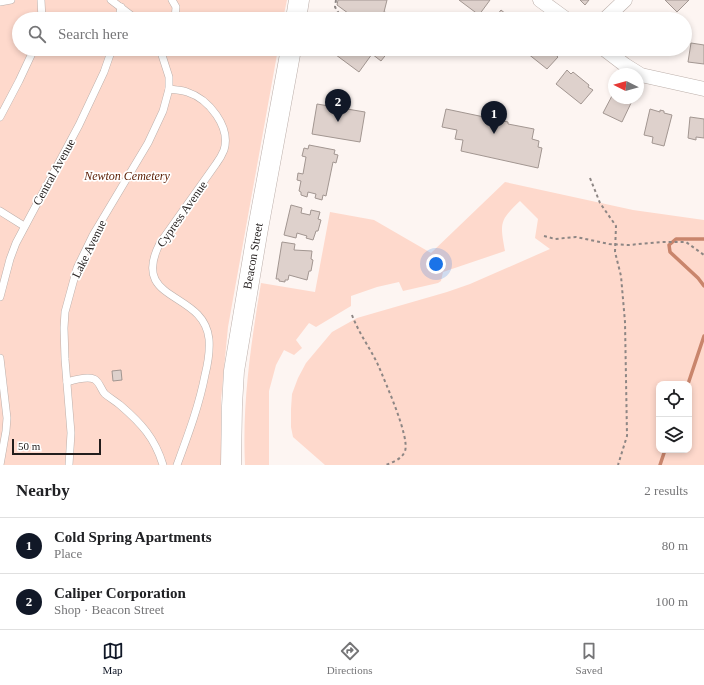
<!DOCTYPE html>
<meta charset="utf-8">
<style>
:root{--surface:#fff;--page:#f6f6f6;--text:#202124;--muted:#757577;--line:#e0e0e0;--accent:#111827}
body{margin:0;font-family:Georgia,serif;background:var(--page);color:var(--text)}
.controls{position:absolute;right:12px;bottom:12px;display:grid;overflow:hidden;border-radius:8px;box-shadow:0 2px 6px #0003}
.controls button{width:36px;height:36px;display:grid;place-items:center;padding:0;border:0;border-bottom:1px solid var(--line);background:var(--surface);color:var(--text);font:20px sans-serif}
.compass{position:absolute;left:608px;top:68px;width:36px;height:36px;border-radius:50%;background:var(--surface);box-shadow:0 2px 6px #0003;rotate:275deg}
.scale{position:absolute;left:12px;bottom:10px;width:89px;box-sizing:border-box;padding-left:4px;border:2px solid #221d1c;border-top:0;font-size:11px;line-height:14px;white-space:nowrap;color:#221d1c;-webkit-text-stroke:3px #fff;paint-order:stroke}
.you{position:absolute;left:436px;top:264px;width:14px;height:14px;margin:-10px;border:3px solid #fff;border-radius:50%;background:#1a73e8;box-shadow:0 0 0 6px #1a73e833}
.badge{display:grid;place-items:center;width:26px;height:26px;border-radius:50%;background:var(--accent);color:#fff;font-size:13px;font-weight:700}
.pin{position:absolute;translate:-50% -33px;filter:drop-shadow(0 1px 2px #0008)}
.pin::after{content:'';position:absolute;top:21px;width:14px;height:12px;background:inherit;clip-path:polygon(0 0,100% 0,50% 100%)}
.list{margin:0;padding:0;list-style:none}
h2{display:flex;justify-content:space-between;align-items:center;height:52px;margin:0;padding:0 16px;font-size:17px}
h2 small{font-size:13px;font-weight:400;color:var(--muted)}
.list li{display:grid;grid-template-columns:26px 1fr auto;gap:12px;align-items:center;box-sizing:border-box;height:56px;padding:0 16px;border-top:1px solid var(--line)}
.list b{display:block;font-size:15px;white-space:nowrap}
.list p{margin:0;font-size:13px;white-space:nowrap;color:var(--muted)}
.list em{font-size:13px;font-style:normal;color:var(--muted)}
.icon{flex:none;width:22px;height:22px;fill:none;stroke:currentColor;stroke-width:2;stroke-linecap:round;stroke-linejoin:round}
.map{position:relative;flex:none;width:704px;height:465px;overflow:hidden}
.search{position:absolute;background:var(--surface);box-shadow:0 2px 6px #0003;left:12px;right:12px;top:12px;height:44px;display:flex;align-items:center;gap:10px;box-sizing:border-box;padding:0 14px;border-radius:22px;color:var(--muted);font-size:15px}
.sheet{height:164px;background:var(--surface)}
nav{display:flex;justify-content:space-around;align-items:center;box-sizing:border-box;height:56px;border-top:1px solid var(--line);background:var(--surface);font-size:11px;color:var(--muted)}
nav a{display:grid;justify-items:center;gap:2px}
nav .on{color:var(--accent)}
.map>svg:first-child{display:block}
</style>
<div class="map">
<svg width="704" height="465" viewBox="0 0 704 465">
<rect width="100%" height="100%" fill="#fdf5f2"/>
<!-- green -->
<g fill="#fed9cc" fill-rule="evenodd">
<path d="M 0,0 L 287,0 L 283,19 L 19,19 L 19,49 L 278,49 L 228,327 L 221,400 L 221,465 L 0,465 Z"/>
<path d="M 505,182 L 633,210 L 704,220 L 704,465 L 325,465 L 293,437 L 291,427 L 291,409 L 292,394 L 298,378 L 306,363 L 332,332 L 357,318 L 447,292 L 470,284 L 550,249 L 535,238 L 538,219 L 520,201 C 499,221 500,223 505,251 L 443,272 L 441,281 L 438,283 L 403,291 L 399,282 L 377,287 L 351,296 L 351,306 L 316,327 L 309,323 L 296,340 L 302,348 L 294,355 L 284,350 L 276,365 L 269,391 L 269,465 L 245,465 C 242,404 251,343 261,283 L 315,292 L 330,212 L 374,220 L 431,253 ZM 659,384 L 689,384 L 689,450 L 659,450 Z"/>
</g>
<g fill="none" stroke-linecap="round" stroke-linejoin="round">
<!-- stream -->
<g stroke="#c9856c" stroke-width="3.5">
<path d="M 704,239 L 676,239 L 669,245 L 670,252 L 698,278 L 704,286"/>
<path d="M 688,384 L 704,336"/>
<path d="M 660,465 L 665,450"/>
</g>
</g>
<!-- building -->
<g fill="#ded1cc" stroke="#a29691">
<path d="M 338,0 L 387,0 L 384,12 L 393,14 L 392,19 L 356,19 L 337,5 Z"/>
<path d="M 459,0 L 490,0 L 479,15 Z"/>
<path d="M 580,0 L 589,0 L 585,5 Z"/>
<path d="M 665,0 L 689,0 L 677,12 Z"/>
<path d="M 501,10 L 512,19 L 494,19 Z"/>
<path d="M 691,43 L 704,45 L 704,64 L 688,62 Z"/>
<path d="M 328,49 L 385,49 L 388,52 L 381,61 L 372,54 L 359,72 Z"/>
<path d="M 522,49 L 549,49 L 558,57 L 547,69 Z"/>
<path d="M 653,49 L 663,49 L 661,53 Z"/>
<path d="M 567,70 L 571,74 L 573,72 L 589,85 L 588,87 L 593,90 L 581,104 L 556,84 Z"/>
<path d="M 614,92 L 614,98 L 626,98 L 632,101 L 622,122 L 603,113 Z"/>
<path d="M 317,104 L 365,112 L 360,142 L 312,134 Z"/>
<path d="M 446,109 L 508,122 L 508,124 L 534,129 L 532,139 L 539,141 L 538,147 L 542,148 L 538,168 L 461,151 L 463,140 L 455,139 L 457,130 L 442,127 Z"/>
<path d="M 650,109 L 660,112 L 660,110 L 664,111 L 664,113 L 672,115 L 664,146 L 652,143 L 653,137 L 644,135 Z"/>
<path d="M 690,117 L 704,119 L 704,138 L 696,137 L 696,140 L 688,138 Z"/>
<path d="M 309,145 L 335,150 L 334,154 L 338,155 L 336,163 L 333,162 L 326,196 L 323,195 L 322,200 L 315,198 L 316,194 L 308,192 L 307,197 L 301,195 L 301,192 L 299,191 L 301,181 L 297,180 L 298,173 L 303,174 L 306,157 L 302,156 L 304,148 L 308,149 Z"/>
<path d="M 291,205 L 302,208 L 301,213 L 310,215 L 311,210 L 320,212 L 318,219 L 321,220 L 318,231 L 316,231 L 313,240 L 306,238 L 307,236 L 297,233 L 296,238 L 284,235 Z"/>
<path d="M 282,242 L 295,244 L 294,250 L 312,251 L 311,259 L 313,260 L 311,271 L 309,271 L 307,280 L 289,275 L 288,280 L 285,280 L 285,282 L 279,281 L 279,279 L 276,279 Z"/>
<path d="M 121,370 L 122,380 L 113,381 L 112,371 Z"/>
</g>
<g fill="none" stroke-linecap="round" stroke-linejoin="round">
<!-- service casing -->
<g stroke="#bcafaa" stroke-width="8">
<g id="service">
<path d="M 41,0 L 42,19"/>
<path d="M 111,0 L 136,19"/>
<path d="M 172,0 L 176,7 L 175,19"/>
<path d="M 0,2 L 11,0"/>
<path d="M 119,19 L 121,7"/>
<path d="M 169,89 C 175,90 182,90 187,92 C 209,99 231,127 224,150 C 222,155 219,160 216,164 L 160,243 C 129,303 204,290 209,339 C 210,351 208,363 205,375 C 199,406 188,435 177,465"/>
<path d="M 0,117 L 19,81 L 34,49"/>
<path d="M 0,211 L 24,226"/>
<path d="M 0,297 L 10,259 L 16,243 L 79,125 L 104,72 L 112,49"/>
<path d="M 0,358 L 7,418 L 6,431 L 0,465"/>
<path d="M 67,382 C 74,380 86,376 94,379 C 100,382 101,390 105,394 C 110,398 115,401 120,405 C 141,423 155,438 163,465"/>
<path d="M 69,465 L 71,433 L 65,359 L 64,328 L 65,312 L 77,268 L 93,235 L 148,143 L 163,111 L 169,89 L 169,77 L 160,49"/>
</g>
</g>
<!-- minor casing -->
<g stroke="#bcafaa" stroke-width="15">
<g id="minor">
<path d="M 540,0 L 566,19"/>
<path d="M 605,19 L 625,0"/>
<path d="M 604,49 L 625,65 L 641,75 L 704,89"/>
</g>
</g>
<!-- secondary casing -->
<g stroke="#bcafaa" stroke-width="21">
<g id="secondary">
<path d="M 296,19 L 299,0"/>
<path d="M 231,465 L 232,406 L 234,371 L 257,234 L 291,49"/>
</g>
</g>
<!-- path -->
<g stroke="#8d8684" stroke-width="2" stroke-dasharray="3 3" stroke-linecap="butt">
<path d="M 336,0 L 335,7 L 341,17 L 339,19"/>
<path d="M 590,178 L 600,203 L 616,226 L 615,252 L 621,276 L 625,322 L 627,436 L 618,465"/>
<path d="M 544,236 L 555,239 L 576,237 L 609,244 L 629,245 L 661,242 L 686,242 L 704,255"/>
<path d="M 352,315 C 359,334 371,349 379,367 C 385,382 410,437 405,451 C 402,459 393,462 386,465"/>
</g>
<!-- service -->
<use href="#service" stroke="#fff" stroke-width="7"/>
<!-- minor -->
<use href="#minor" stroke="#fff" stroke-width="14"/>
<!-- secondary -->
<use href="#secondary" stroke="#fff" stroke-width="20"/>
</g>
<g text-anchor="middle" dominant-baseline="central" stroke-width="3.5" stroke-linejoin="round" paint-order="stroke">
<!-- street labels -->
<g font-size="12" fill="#221d1c" stroke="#fff">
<text transform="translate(54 172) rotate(-61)">Central Avenue</text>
<text transform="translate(182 214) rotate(-55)">Cypress Avenue</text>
<text transform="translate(89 249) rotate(-64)">Lake Avenue</text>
<text transform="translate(253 256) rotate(-80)">Beacon Street</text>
</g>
<!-- park labels -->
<g font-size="12" font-style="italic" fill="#591b01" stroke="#fff">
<text x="127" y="176">Newton Cemetery</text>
</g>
</g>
</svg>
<div class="controls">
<button><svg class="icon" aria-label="locate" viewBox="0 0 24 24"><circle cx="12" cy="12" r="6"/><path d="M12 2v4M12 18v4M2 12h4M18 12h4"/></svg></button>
<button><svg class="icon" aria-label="layers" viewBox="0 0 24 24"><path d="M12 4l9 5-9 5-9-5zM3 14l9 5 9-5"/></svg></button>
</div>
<svg class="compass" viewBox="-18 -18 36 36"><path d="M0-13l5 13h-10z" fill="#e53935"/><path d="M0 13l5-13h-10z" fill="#757577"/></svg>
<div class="scale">50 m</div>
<div class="you"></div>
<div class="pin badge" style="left:494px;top:134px">1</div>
<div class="pin badge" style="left:338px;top:122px">2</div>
<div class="search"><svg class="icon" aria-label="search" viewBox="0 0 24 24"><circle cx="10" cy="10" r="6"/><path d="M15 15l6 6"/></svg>Search here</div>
</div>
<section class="sheet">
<h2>Nearby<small>2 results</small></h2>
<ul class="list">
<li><span class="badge">1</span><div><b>Cold Spring Apartments</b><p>Place</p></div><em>80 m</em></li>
<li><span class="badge">2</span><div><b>Caliper Corporation</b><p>Shop · Beacon Street</p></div><em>100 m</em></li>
</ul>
</section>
<nav>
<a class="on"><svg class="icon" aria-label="map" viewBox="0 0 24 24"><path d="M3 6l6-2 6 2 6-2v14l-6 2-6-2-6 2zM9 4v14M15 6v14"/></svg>Map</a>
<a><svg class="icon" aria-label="directions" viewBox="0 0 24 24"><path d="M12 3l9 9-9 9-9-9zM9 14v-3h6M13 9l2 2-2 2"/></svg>Directions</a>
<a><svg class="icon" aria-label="saved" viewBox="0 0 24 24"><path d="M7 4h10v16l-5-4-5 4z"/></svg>Saved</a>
</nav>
